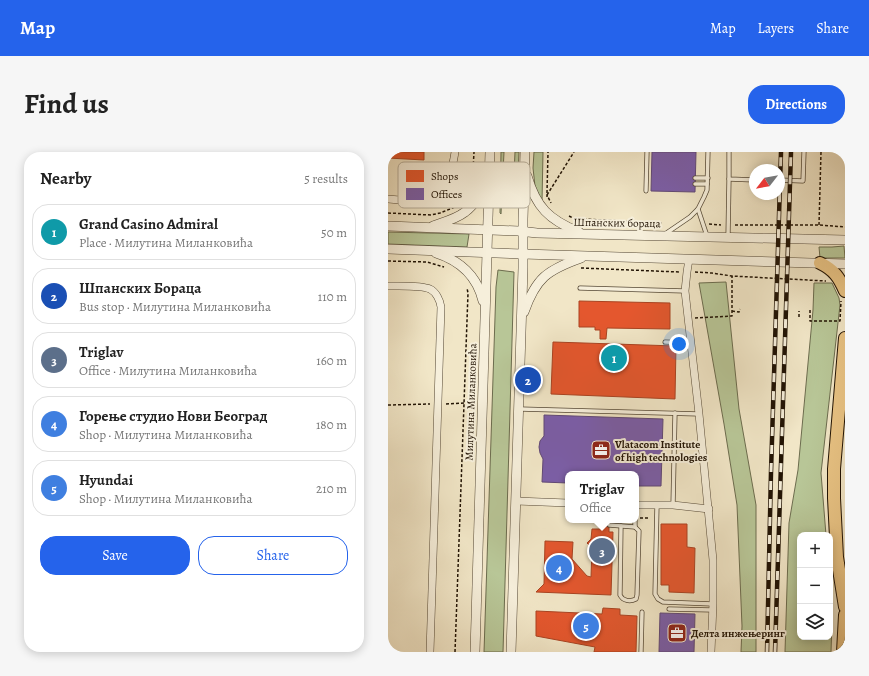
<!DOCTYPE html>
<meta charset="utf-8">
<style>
:root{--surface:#fff;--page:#f6f6f6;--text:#222;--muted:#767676;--line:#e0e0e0;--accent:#2563eb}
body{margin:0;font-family:Alegreya,serif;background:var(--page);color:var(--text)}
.controls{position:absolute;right:12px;bottom:12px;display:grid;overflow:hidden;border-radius:8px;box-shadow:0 2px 10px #0003}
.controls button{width:36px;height:36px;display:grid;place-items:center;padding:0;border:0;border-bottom:1px solid var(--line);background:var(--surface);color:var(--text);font:20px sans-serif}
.compass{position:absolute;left:361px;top:12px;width:36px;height:36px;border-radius:50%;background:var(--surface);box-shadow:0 2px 10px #0003;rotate:239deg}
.you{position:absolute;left:291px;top:192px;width:14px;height:14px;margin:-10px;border:3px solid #fff;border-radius:50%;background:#1a73e8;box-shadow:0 0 0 6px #1a73e833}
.badge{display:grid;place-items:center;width:26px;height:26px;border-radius:50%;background:var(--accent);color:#fff;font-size:13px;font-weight:700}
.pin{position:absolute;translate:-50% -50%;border:2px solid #fff;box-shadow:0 1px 4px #0006}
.popup{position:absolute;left:177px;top:319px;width:74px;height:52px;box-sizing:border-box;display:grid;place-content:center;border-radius:8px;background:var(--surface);filter:drop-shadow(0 1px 3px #0005);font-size:13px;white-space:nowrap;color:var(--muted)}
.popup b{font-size:15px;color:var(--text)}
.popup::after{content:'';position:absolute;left:50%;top:100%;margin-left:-8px;border:8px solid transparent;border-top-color:var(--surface)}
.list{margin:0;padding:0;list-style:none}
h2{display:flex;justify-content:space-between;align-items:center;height:52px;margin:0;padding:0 16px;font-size:17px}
h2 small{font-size:13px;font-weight:400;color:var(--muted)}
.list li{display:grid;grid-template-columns:26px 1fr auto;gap:12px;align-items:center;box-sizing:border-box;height:56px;margin:0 8px 8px;padding:0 8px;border:1px solid var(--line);border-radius:16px}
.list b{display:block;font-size:15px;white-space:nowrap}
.list p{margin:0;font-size:13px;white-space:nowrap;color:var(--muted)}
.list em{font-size:13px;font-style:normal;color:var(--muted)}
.actions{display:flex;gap:8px;padding:12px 16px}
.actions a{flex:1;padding:9px 0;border:1px solid var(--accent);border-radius:16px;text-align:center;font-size:14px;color:var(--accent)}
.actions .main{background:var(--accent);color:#fff}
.icon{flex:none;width:22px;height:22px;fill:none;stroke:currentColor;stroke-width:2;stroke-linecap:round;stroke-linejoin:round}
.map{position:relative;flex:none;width:457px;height:500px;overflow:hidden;border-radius:16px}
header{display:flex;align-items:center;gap:24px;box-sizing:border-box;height:56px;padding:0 20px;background:var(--accent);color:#fff}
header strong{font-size:19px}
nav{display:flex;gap:22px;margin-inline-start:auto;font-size:14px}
.intro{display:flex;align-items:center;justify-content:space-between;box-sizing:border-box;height:96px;padding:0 24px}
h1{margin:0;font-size:28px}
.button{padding:10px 18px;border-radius:16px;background:var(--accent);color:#fff;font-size:14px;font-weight:700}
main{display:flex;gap:24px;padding:0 24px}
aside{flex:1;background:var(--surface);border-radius:16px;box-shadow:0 2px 10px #0003}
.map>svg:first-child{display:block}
</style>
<header>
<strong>Map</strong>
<nav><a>Map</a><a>Layers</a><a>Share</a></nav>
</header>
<div class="intro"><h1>Find us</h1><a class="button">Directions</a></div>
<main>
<aside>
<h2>Nearby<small>5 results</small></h2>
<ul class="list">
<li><span class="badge" style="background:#0f9aa8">1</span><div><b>Grand Casino Admiral</b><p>Place · Милутина Миланковића</p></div><em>50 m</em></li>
<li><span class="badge" style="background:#1a4fb4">2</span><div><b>Шпанских Бораца</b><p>Bus stop · Милутина Миланковића</p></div><em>110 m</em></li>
<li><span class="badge" style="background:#5c6f8a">3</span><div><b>Triglav</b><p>Office · Милутина Миланковића</p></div><em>160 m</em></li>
<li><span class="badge" style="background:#3f7fe0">4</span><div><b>Горење студио Нови Београд</b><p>Shop · Милутина Миланковића</p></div><em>180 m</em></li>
<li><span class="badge" style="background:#3f7fe0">5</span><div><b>Hyundai</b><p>Shop · Милутина Миланковића</p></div><em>210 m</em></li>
</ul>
<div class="actions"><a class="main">Save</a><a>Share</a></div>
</aside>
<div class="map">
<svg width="457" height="500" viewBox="0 0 457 500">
<rect width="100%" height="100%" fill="#f1e6c7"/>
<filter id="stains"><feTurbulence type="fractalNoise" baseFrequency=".005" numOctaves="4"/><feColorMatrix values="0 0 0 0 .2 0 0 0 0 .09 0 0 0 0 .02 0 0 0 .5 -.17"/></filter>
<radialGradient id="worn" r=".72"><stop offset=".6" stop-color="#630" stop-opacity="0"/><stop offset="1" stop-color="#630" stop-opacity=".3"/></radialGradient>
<!-- green -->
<g fill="#b8c697" stroke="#6c6c4e">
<path d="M 113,0 L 116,0 L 113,62 L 112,61 Z"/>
<path d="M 127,0 L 131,0 L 129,46 L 127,47 L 125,46 Z"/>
<path d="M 146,0 L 155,0 L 154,50 L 147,34 L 145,16 Z"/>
<path d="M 0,80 L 81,82 L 79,95 L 0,92 Z"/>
<path d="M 456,94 L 457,106 L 432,106 L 431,95 L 444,95 Z"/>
<path d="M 110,118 L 126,120 L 115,500 L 96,500 L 108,135 Z"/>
<path d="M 338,130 L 351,257 L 368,353 L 368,500 L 353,500 L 354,474 L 349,353 L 336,272 L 311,131 Z"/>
<path d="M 426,131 L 444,131 L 451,146 L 452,153 L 433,321 L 438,383 L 412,383 L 412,485 L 442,485 L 442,436 L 444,468 L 443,500 L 397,500 L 401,371 L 410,318 L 425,158 Z"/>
</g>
<!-- shops -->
<g fill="#e4572e" stroke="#aa4321">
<path d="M 0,0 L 36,0 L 36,8 L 0,6 Z"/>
<path d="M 191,149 L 282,151 L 282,177 L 219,176 L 218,187 L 212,187 L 212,178 L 207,178 L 207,175 L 191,175 Z"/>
<path d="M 165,190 L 288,194 L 287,247 L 163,242 Z"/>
<path d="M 221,369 L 221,380 L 225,380 L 223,443 L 148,440 L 156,432 L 157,389 L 185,390 L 184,407 L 199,424 L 203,425 L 204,396 L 199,391 L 203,387 L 204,377 L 212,377 Z"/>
<path d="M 273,372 L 299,372 L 299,395 L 307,396 L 306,441 L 281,440 L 281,433 L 273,433 Z"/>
<path d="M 215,456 L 232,457 L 232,463 L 249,464 L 248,500 L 206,500 L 207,495 L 148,484 L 148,459 L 214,462 Z"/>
</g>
<!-- offices -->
<g fill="#7b5ea7" stroke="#604876">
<path d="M 264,0 L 308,0 L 307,40 L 263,39 Z"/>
<path d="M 156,263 L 275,267 L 273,334 L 248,334 L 248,322 L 180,322 L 180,331 L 154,330 L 155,307 L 152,301 L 151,295 L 152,289 L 156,284 Z"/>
<path d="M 272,461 L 307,462 L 306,500 L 271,500 Z"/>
</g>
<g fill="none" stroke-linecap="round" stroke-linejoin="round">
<!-- service casing -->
<g stroke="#554835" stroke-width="5">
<g id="service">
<path d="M 341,0 L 341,27 L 367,28"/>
<path d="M 307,26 L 320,26"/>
<path d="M 391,28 L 415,29 L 416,0"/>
<path d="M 307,32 L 319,32"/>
<path d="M 258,39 L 259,0"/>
<path d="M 310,57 L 319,84"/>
<path d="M 277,82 L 302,65 L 310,57 L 316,45 L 319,38 L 320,0"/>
<path d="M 340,84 L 341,27"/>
<path d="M 192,136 L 297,139"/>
<path d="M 277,190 L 303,191"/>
<path d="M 132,257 L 311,262"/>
<path d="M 269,353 L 267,442 L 270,447 L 275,450 L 325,452"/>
<path d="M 285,353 L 287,261"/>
<path d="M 221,373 L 247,375"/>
<path d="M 233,374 L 232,443 C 235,449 242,450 248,447 L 249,443 L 251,379 L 247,375 L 247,368"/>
<path d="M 281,457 L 324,458"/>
<path d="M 253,500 L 254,460"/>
</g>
</g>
<!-- minor casing -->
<g stroke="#554835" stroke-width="8">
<g id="minor">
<path d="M 0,47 C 9,48 19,49 28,47 C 43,45 57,32 63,18 C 65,13 66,6 67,0"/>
<path d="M 301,107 L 299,120 L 297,139 L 311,262 L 325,408 L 325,452 L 323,500"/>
<path d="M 0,134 C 10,134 33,133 42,137 C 48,140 52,148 53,155 L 42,500"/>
<path d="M 128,349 L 180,351"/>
<path d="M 248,353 L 285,353 L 321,357"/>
</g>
</g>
<!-- tertiary casing -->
<g stroke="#554835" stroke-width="10">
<g id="tertiary">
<path d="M 139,24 C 148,55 161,68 191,80"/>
<path d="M 0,74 L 131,79 L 149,81 L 457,88"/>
<path d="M 45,74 C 56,70 68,67 77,60 C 88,52 95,38 99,25"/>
<path d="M 0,97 L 135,102 L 457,112"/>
<path d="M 48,101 C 73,109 89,124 95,149"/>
<path d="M 136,160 C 148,126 159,118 193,106"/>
<path d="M 87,500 L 102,0"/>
<path d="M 123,500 L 135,116 L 135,67 L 137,0"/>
</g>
</g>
<!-- primary casing -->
<g stroke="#211304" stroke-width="14">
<g id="primary">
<path d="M 432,111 C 446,118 451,125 457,139"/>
<path d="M 457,186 L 446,317 L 446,346 L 449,405 L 457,455"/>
<path d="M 455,500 L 457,463"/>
</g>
</g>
<!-- path -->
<g stroke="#211304" stroke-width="1.5" stroke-dasharray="3 2" stroke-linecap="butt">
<path d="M 70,23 L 74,37 L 75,51"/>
<path d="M 84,37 L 86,0"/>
<path d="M 159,41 L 160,0"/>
<path d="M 159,43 L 186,0"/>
<path d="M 159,45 L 159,43 L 163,51"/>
<path d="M 0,61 L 43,63 L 52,61 L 67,55"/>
<path d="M 181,64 L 185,66 L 195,67 L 274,71"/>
<path d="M 321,72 L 333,73"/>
<path d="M 347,73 L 431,73 L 457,75"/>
<path d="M 431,73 L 433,0"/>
<path d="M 0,109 L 39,110 L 56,115"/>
<path d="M 193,116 L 291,120"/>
<path d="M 307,120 L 324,121 L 344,124 L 438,129"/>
<path d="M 422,158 L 422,169 L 452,169 L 453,149"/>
<path d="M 344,159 L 351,160 L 352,157"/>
<path d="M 411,165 L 411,159"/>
<path d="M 307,166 L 344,164 L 344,124"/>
<path d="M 58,252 L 76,251"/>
<path d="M 0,253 L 42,252"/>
<path d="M 252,366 L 262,366"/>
<path d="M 67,500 L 80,141 L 79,136"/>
</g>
<!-- service -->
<use href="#service" stroke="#f6efdb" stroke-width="3.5"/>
<!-- minor -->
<use href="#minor" stroke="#f6efdb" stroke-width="7"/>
<!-- tertiary -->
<use href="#tertiary" stroke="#f6efdb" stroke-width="9"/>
<!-- primary -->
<use href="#primary" stroke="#e8c384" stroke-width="12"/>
<!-- rail casing -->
<g stroke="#211304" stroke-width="4.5">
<g id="rail">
<path d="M 379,500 L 383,320 L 393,0"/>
<path d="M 387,500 L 403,0"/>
</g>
</g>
<!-- rail -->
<use href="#rail" stroke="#f6efdb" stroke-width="3" stroke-dasharray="9" stroke-linecap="butt"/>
</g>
<!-- icons -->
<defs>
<g id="office-square" transform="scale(1)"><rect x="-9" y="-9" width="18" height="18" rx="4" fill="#8f2418" stroke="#f6efdb"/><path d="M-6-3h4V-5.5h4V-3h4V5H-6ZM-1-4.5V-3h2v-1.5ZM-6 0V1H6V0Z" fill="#fff"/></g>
</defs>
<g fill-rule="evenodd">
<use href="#office-square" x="213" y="298"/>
<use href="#office-square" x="289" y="481"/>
</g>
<g text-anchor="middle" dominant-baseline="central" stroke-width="4" stroke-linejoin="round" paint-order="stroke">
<!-- street labels -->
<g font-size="11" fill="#211304" stroke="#f6efdb">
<text transform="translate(229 71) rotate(1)">Шпанских бораца</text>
<text transform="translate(83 250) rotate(-88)">Милутина Миланковића</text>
</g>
<!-- poi labels -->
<g font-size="11" font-weight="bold" fill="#211304" stroke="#f6efdb" text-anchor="start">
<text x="227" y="292">Vlatacom Institute<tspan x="227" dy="13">of high technologies</tspan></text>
<text x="303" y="481">Делта инжењеринг</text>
</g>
</g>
<!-- legend -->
<rect x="10" y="10" width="132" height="46" rx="6" fill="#f6efdb" stroke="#b6ad9a" stroke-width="1"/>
<rect x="18" y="18" width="18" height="12" fill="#e4572e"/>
<rect x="18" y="36" width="18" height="12" fill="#7b5ea7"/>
<g font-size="11" fill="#211304">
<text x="43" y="28">Shops</text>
<text x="43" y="46">Offices</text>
</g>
<rect width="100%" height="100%" filter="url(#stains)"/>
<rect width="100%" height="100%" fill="url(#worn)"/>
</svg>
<div class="controls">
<button>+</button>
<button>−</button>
<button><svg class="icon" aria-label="layers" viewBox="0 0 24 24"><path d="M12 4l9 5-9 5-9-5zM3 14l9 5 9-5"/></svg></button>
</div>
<svg class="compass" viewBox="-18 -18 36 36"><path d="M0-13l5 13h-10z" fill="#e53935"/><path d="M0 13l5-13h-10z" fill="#767676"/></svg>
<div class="you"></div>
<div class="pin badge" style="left:226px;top:206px;background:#0f9aa8">1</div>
<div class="pin badge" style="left:140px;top:228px;background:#1a4fb4">2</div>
<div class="pin badge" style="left:214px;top:399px;background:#5c6f8a">3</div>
<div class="popup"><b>Triglav</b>Office</div>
<div class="pin badge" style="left:171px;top:416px;background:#3f7fe0">4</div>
<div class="pin badge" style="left:198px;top:474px;background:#3f7fe0">5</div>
</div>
</main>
